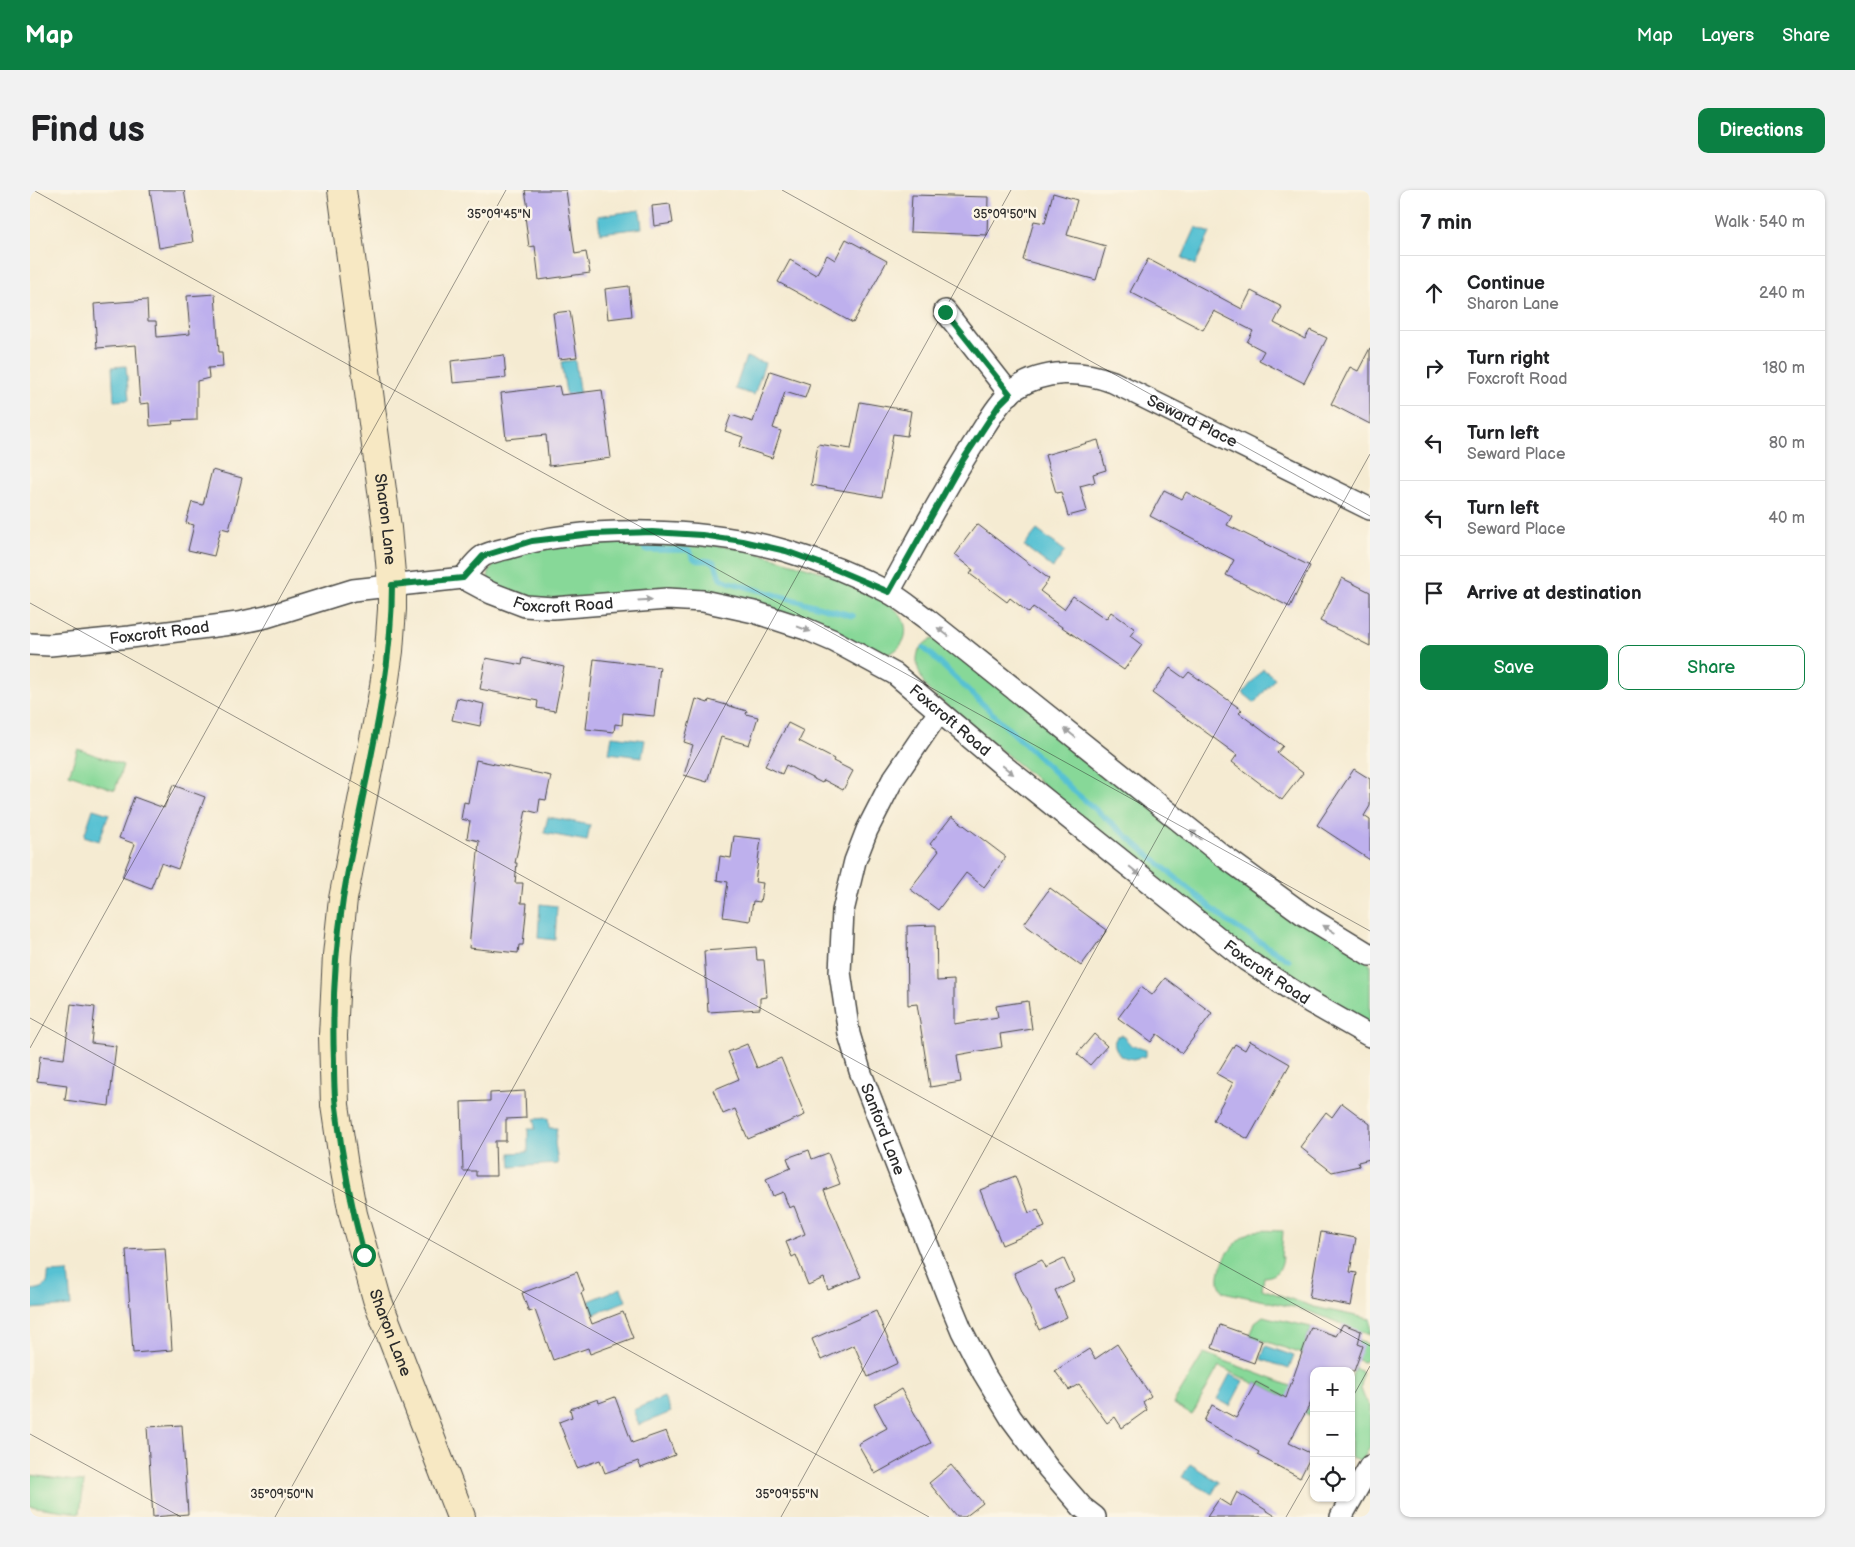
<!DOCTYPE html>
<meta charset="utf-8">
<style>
:root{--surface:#fff;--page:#f2f2f2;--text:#202124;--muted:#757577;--line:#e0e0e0;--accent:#0b8043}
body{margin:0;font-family:"Balsamiq Sans",sans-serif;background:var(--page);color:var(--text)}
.controls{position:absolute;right:15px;bottom:15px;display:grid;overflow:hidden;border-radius:10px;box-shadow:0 1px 4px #0004}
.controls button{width:45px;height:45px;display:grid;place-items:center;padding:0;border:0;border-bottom:1px solid var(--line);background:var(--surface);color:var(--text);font:25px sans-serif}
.stop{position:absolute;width:15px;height:15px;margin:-11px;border:4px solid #0b8043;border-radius:50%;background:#fff}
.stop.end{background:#0b8043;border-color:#fff;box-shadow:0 1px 5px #0008}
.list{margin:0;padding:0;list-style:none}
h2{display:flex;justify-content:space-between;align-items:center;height:65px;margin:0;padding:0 20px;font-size:21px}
h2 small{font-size:16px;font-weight:400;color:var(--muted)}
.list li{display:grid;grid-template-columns:32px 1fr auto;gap:15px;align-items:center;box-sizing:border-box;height:75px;padding:0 20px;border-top:1px solid var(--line)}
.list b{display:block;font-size:19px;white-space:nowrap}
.list p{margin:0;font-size:16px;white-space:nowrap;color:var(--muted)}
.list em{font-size:16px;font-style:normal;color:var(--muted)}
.actions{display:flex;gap:10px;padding:15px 20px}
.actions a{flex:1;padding:11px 0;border:1px solid var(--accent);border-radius:10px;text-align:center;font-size:18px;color:var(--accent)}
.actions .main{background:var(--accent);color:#fff}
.icon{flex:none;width:28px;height:28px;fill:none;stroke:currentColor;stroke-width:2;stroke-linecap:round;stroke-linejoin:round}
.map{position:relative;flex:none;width:1340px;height:1327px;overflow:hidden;border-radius:10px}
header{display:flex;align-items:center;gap:30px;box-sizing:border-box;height:70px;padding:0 25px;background:var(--accent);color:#fff}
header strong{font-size:24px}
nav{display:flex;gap:28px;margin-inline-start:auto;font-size:18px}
.intro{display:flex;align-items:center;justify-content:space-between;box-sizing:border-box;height:120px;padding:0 30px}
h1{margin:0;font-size:35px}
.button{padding:12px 22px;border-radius:10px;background:var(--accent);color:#fff;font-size:18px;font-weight:700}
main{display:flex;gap:30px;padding:0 30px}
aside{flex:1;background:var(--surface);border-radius:10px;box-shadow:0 1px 4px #0004}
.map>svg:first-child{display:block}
</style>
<header>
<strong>Map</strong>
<nav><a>Map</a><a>Layers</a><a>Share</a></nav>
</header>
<div class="intro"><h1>Find us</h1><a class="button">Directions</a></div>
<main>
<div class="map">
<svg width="1340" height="1327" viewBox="0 0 1340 1327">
<rect width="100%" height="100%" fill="#fcf5e5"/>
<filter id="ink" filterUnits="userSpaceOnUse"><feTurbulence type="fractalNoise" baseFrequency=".02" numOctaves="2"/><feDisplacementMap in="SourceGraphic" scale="10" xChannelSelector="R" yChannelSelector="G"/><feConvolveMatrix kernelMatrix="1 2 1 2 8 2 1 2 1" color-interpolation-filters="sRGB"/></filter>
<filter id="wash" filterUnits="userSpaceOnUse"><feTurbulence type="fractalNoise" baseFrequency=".0096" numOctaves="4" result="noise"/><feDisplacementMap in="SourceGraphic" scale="20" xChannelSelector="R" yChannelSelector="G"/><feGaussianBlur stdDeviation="1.12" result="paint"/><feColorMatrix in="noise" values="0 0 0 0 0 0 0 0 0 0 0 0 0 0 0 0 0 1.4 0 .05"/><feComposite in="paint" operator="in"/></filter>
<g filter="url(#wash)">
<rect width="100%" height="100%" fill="#f5ebd2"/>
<!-- green -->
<g fill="#87d898" stroke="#598262">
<path d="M 620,349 L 711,358 L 796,383 L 857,413 C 863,417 868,421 872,428 C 882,445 870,465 850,465 L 720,413 L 503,410 L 460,393 L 458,387 L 459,382 L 467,371 L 513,357 Z"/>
<path d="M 903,449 L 910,450 L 1340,774 L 1340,838 L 1219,764 L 898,500 C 887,483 878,458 903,449 Z"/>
<path d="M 48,559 L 93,575 L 85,600 L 39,584 Z"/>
<path d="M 1253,1041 L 1251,1067 L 1253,1067 C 1251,1080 1247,1086 1234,1087 L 1232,1099 L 1284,1117 L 1340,1129 L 1340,1145 L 1286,1124 L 1263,1117 L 1193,1102 C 1192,1099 1189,1095 1189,1091 C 1187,1074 1206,1047 1222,1042 C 1231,1039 1244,1041 1253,1041 Z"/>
<path d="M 1233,1126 L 1281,1137 L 1272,1164 L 1220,1146 L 1225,1132 Z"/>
<path d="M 1328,1151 L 1340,1155 L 1340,1166 L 1334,1172 L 1328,1170 Z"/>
<path d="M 1174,1163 L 1284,1205 L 1284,1227 L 1275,1223 L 1277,1219 L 1227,1192 L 1225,1194 L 1189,1176 L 1162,1225 L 1143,1214 Z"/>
<path d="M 1325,1178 L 1332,1182 L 1331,1199 L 1335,1209 L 1340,1216 L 1340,1256 L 1332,1271 L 1321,1267 L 1321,1188 Z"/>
<path d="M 0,1285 L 54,1292 L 50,1323 L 0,1316 Z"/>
</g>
<!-- water -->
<g fill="#57c1d3" stroke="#41767f">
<path d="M 610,20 L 612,38 L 570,43 L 568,26 Z"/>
<path d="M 1166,37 L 1180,43 L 1165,75 L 1152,68 Z"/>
<path d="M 716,167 L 735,173 L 724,205 L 705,199 Z"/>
<path d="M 545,170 L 550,207 L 537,209 L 531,172 Z"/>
<path d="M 96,176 L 99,210 L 84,211 L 82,177 Z"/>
<path d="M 1007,340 L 1035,361 L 1023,378 L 994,356 Z"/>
<path d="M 1233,479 L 1245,488 L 1225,513 L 1213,503 Z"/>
<path d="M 582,546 L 615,550 L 612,567 L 579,563 Z"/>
<path d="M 63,619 L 79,624 L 69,651 L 54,646 Z"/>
<path d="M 518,627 L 560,635 L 557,651 L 514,643 Z"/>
<path d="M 510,714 L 527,716 L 525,750 L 508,748 Z"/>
<path d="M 1092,845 L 1101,855 L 1116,860 L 1116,866 L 1114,868 L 1111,867 L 1103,869 L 1090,866 C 1086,858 1081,853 1088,846 Z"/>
<path d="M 518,928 L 519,938 L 527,938 L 525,953 L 528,974 L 481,977 L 480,963 L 498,962 L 498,939 L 505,939 L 504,929 Z"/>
<path d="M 38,1082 L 41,1116 L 0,1119 L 0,1100 C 13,1099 19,1097 18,1083 Z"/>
<path d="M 591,1098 L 596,1111 L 564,1124 L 559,1111 Z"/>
<path d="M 1236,1156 L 1264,1166 L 1259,1179 L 1231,1169 Z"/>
<path d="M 1200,1184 L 1213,1191 L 1200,1216 L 1187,1209 Z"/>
<path d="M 634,1207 L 641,1222 L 609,1235 L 603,1220 Z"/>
<path d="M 1160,1274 L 1189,1292 L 1182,1304 L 1152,1287 Z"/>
</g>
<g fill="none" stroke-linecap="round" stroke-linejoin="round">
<!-- stream -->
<g stroke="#57c1d3" stroke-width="5.5">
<path d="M 614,354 L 615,360 L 657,360 L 660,361 C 666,378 673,366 685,373 L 690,388 L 699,392 L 823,426"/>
<path d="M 894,458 L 1045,602 L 1198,732 L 1259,770"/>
</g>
</g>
<g id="blocks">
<!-- building -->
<g fill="#beb0ed">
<path d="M 120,0 L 154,0 L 163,52 L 129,58 Z"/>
<path d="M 495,0 L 536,0 L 545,64 L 556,62 L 560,83 L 509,90 L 505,56 L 499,57 L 495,26 L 499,25 Z"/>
<path d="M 1023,3 L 1047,10 L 1037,45 L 1076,56 L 1066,90 L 993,70 L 1004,31 L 1015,33 Z"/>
<path d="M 882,5 L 958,7 L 957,45 L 880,42 Z"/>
<path d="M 640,14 L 643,33 L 624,36 L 622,16 Z"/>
<path d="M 816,49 L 857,71 L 823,133 L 748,92 L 760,70 L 786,85 L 797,65 L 805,70 Z"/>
<path d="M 1118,69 L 1212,119 L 1221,101 L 1252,117 L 1244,133 L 1275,149 L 1280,140 L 1297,148 L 1274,193 L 1229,170 L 1234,161 L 1217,152 L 1223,141 L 1184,121 L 1173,140 L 1100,102 Z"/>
<path d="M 599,96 L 602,126 L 578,129 L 575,99 Z"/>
<path d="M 185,104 L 189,162 L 192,162 L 193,177 L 178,178 L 179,188 L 167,191 L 167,230 L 142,231 L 143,234 L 120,236 L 119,213 L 110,214 L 106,155 L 67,158 L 64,114 L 117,110 L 118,131 L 126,131 L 127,147 L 160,144 L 157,106 Z"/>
<path d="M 540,121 L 547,167 L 529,169 L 523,123 Z"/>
<path d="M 1340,158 L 1340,234 L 1301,214 L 1320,177 L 1328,181 Z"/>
<path d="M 474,165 L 476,188 L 423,193 L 421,171 Z"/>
<path d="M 740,181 L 780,194 L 775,208 L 755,202 L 743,238 L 751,241 L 742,268 L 709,257 L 713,247 L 695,241 L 701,225 L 723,232 Z"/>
<path d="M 529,196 L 531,205 L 572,200 L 581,268 L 519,276 L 516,245 L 476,249 L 471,203 Z"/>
<path d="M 830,212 L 881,221 L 877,246 L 863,244 L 852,307 L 781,295 L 788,254 L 821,259 Z"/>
<path d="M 1068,250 L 1076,280 L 1063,284 L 1065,292 L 1050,296 L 1057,321 L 1038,326 L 1031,302 L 1026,303 L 1015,265 Z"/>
<path d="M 182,280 L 212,288 L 199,340 L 191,338 L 184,366 L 158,360 L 164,335 L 156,333 L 162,312 L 173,315 Z"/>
<path d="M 1134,300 L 1152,309 L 1156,302 L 1202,326 L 1197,335 L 1280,376 L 1260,417 L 1196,385 L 1204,370 L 1120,326 Z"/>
<path d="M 947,334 L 1019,389 L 1010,401 L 1034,419 L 1043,406 L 1076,429 L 1081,422 L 1105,439 L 1100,446 L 1112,455 L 1094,480 L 1003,417 L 999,423 L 980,408 L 977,412 L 940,384 L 943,380 L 924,365 Z"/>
<path d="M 1312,388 L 1340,402 L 1340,456 L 1290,431 Z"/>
<path d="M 456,468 L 492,475 L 493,468 L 534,477 L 525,521 L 507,518 L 508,511 L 450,499 Z"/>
<path d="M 564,469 L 630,477 L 624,526 L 593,523 L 592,535 L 585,534 L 584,542 L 556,539 Z"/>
<path d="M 1140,478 L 1154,488 L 1159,482 L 1212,520 L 1209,523 L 1253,556 L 1247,563 L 1273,583 L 1252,610 L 1202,572 L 1207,565 L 1122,503 Z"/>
<path d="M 427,508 L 454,514 L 450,536 L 422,530 Z"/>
<path d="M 666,509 L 678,513 L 679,510 L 717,521 L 716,524 L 728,527 L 719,555 L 691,547 L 677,592 L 654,585 L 663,555 L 654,552 Z"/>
<path d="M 758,533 L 774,541 L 769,551 L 804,569 L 803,571 L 823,581 L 813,600 L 794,590 L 792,593 L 756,575 L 752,584 L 735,576 Z"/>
<path d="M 446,570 L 521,586 L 516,610 L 510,609 L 508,623 L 496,620 L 485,673 L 487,673 L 485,693 L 493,693 L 491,713 L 497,713 L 493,755 L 489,755 L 488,763 L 439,758 L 449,651 L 437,648 L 440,631 L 431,629 L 434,612 L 438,613 Z"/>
<path d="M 1324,579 L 1340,589 L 1340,616 L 1334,626 L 1340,630 L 1340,670 L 1287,635 Z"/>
<path d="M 143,595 L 175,607 L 148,679 L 131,673 L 121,698 L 92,687 L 105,654 L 89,648 L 104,607 L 134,618 Z"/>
<path d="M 922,626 L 976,667 L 954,697 L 936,683 L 908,720 L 880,699 L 909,661 L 900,654 Z"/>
<path d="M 704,646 L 731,649 L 725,692 L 733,693 L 730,712 L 723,711 L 720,731 L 693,727 L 698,692 L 687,690 L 690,666 L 701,668 Z"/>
<path d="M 1020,698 L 1077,740 L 1051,776 L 994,734 Z"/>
<path d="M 906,735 L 907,791 L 924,790 L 924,834 L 968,827 L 966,816 L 998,811 L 1002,839 L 970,844 L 972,857 L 927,865 L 931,892 L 900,897 L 887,814 L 878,815 L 877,736 Z"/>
<path d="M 726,757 L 727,770 L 734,770 L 737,807 L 730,808 L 730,819 L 678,822 L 674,761 Z"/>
<path d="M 1135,788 L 1182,823 L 1152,863 L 1127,844 L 1121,852 L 1088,828 L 1111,797 L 1122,805 Z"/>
<path d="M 41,814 L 65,817 L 61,853 L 86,856 L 79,916 L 35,910 L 37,895 L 7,891 L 10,866 L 34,869 Z"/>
<path d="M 1064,844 L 1077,856 L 1060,875 L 1047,864 Z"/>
<path d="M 1220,851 L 1260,874 L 1218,949 L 1183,930 L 1203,893 L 1187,884 L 1205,854 L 1215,860 Z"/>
<path d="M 717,854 L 727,878 L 751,868 L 775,925 L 718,949 L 705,919 L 693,924 L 683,900 L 709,889 L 698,862 Z"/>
<path d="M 495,901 L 496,928 L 476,929 L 476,951 L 465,951 L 466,986 L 446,986 L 446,981 L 433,981 L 431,912 L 460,911 L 460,903 Z"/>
<path d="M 1312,913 L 1340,934 L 1340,969 L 1328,972 L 1329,976 L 1302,982 L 1270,957 L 1296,922 L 1302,927 Z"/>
<path d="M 779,960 L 782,969 L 798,963 L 810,994 L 794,1000 L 831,1087 L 798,1100 L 794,1088 L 778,1095 L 766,1065 L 762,1067 L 756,1052 L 775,1044 L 764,1016 L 759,1018 L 753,1002 L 743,1006 L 736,989 L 761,978 L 757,968 Z"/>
<path d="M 985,986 L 999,1023 L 1008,1020 L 1015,1037 L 972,1055 L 950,1000 Z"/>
<path d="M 1291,1042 L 1326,1048 L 1320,1082 L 1327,1083 L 1321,1116 L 1279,1108 Z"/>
<path d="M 135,1058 L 142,1160 L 103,1163 L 96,1060 Z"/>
<path d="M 1034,1069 L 1044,1091 L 1025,1100 L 1037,1127 L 1009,1140 L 984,1083 L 1012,1070 L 1015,1078 Z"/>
<path d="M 547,1082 L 554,1101 L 551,1103 L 562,1134 L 593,1122 L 603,1148 L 560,1164 L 558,1158 L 523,1170 L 505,1120 L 499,1122 L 492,1103 Z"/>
<path d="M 846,1121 L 868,1173 L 838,1187 L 824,1155 L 791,1170 L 782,1149 Z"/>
<path d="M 1313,1134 L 1331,1141 L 1328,1154 L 1333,1156 L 1324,1181 L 1284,1181 L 1284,1207 L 1259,1253 L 1282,1264 L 1270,1288 L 1227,1265 L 1229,1262 L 1174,1231 L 1182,1215 L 1206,1228 L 1226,1192 L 1256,1208 L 1281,1137 L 1306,1146 Z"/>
<path d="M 1190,1135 L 1232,1150 L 1224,1173 L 1182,1158 Z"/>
<path d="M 1087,1154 L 1121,1206 L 1113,1212 L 1117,1220 L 1092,1238 L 1085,1227 L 1077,1233 L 1049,1194 L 1039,1200 L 1025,1181 L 1059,1159 L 1065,1169 Z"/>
<path d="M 871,1199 L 901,1253 L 845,1284 L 828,1254 L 857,1238 L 844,1214 Z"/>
<path d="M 585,1207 L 602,1253 L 636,1241 L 645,1265 L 611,1278 L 608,1271 L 575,1283 L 570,1270 L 547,1278 L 529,1232 L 542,1227 L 540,1219 L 568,1209 L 569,1213 Z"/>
<path d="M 152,1235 L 158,1324 L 123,1327 L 117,1237 Z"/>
<path d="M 921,1275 L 953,1313 L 935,1327 L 927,1327 L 899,1293 Z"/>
<path d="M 1207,1302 L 1247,1327 L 1177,1327 L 1189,1309 L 1200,1316 Z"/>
</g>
</g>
</g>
<g filter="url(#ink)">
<use href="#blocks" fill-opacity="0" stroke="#494844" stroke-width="1"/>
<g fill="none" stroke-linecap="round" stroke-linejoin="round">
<!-- minor casing -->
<g stroke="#494844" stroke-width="24">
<g id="minor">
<path d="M 915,121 L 980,204"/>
<path d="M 433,388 C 439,381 445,371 453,366 C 460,362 471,360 479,358 C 557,334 678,338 756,361 C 790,371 826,385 858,402 C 872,409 885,421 898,430 L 1192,665 L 1273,724 L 1340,765"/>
<path id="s1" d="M 859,402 C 888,350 915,297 948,247 C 959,230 969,211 985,199 C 1014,179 1052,180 1083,192 L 1340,319"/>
<path id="s2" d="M 0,454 L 20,455 L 100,447 L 208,433 L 236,427 L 323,400 L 433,388 L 461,403 L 495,416 L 523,418 L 637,409 L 673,411 L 724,422 L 776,439 L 804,451 L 865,484 L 970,573 L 1216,770 L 1280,812 L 1340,846"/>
<path id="s3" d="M 909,522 L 862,591 L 837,640 L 825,671 L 813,721 L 810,782 L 819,844 L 830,881 L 917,1105 L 932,1141 L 953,1182 L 981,1228 L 1018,1278 L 1052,1317 L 1065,1327"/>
<path d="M 1311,1327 L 1340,1276"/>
</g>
</g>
<!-- secondary casing -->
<g stroke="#494844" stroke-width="30">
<g id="secondary">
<path id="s4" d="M 312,0 L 357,338 L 362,395 L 362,419 L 359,461 L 353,503 L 313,709 L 307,765 L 303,846 L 305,915 L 314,976 L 323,1024 L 347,1109 L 431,1327"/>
</g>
</g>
<!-- minor -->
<use href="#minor" stroke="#fff" stroke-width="21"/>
<!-- secondary -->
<use href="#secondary" stroke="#f7e8c3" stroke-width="28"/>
</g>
<!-- one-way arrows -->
<defs><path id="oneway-solid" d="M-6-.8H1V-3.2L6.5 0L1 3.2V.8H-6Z" transform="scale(1.25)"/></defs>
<g fill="#a0a0a0">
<use href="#oneway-solid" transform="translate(615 410) rotate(-4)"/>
<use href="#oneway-solid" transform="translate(774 439) rotate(21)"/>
<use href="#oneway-solid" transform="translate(913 442) rotate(-143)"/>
<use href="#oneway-solid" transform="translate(1040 543) rotate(-141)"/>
<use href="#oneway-solid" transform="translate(978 580) rotate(39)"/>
<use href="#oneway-solid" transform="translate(1166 645) rotate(-141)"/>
<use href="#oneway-solid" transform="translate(1105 681) rotate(39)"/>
<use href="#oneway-solid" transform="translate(1299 739) rotate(-148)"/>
</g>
</g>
<g fill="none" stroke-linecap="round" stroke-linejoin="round" filter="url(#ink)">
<!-- route -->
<path stroke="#0b8043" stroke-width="6" d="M 334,1065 C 321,1016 312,967 306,917 C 304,902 304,886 304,871 C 302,817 305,762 313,709 C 330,605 362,502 362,395 L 433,388 L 453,366 L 502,351 L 562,344 L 622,342 L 672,345 L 712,351 L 756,361 L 800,377 L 859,402 L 933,270 L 969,215 L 980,204 L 915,122"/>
</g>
<!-- ticks -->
<path fill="none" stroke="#2b2b2b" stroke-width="1" stroke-opacity="0.45" d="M 3,0 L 1340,741M 752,0 L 1340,326M 0,413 L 1340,1156M 0,828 L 899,1327M 0,858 L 476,0M 1321,1210 L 1340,1176M 0,1244 L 151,1327M 245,1327 L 981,0M 751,1327 L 1340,264M 1256,1327 L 1284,1278"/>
<g text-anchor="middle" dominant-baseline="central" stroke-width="5" stroke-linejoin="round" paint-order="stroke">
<!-- street labels -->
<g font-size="16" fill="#2b2b2b" stroke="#fcf5e5">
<text stroke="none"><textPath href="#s1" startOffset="430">Seward Place</textPath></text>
<text stroke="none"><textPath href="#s4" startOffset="332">Sharon Lane</textPath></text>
<text stroke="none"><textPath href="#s2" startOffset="546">Foxcroft Road</textPath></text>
<text stroke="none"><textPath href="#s2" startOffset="130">Foxcroft Road</textPath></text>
<text stroke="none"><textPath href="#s2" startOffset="965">Foxcroft Road</textPath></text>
<text stroke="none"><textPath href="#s2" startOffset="1370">Foxcroft Road</textPath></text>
<text stroke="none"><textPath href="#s3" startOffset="448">Sanford Lane</textPath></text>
<text stroke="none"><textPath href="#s4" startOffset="1158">Sharon Lane</textPath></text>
</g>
</g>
<g font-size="12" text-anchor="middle" fill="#2b2b2b" stroke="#fcf5e5" stroke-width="5" stroke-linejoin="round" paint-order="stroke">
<text x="469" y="28">35°09'45"N</text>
<text x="975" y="28">35°09'50"N</text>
<text x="252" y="1308">35°09'50"N</text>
<text x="757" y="1308">35°09'55"N</text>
</g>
</svg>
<div class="controls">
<button>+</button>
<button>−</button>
<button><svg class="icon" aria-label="locate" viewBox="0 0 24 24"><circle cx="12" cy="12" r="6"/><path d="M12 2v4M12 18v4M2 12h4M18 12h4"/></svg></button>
</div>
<div class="stop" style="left:334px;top:1065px"></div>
<div class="stop end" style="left:915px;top:122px"></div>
</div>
<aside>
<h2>7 min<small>Walk · 540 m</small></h2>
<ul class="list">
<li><svg class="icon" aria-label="ahead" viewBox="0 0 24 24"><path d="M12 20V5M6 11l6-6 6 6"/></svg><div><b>Continue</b><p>Sharon Lane</p></div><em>240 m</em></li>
<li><svg class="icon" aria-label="right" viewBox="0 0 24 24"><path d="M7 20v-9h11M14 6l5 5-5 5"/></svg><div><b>Turn right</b><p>Foxcroft Road</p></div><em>180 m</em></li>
<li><svg class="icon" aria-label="left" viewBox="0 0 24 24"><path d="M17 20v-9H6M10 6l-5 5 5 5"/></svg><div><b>Turn left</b><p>Seward Place</p></div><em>80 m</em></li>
<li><svg class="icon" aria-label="left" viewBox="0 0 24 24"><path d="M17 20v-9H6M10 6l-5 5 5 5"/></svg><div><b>Turn left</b><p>Seward Place</p></div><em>40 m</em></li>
<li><svg class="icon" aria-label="arrive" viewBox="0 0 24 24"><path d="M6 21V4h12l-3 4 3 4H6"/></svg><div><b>Arrive at destination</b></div></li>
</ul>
<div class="actions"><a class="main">Save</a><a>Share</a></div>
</aside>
</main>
